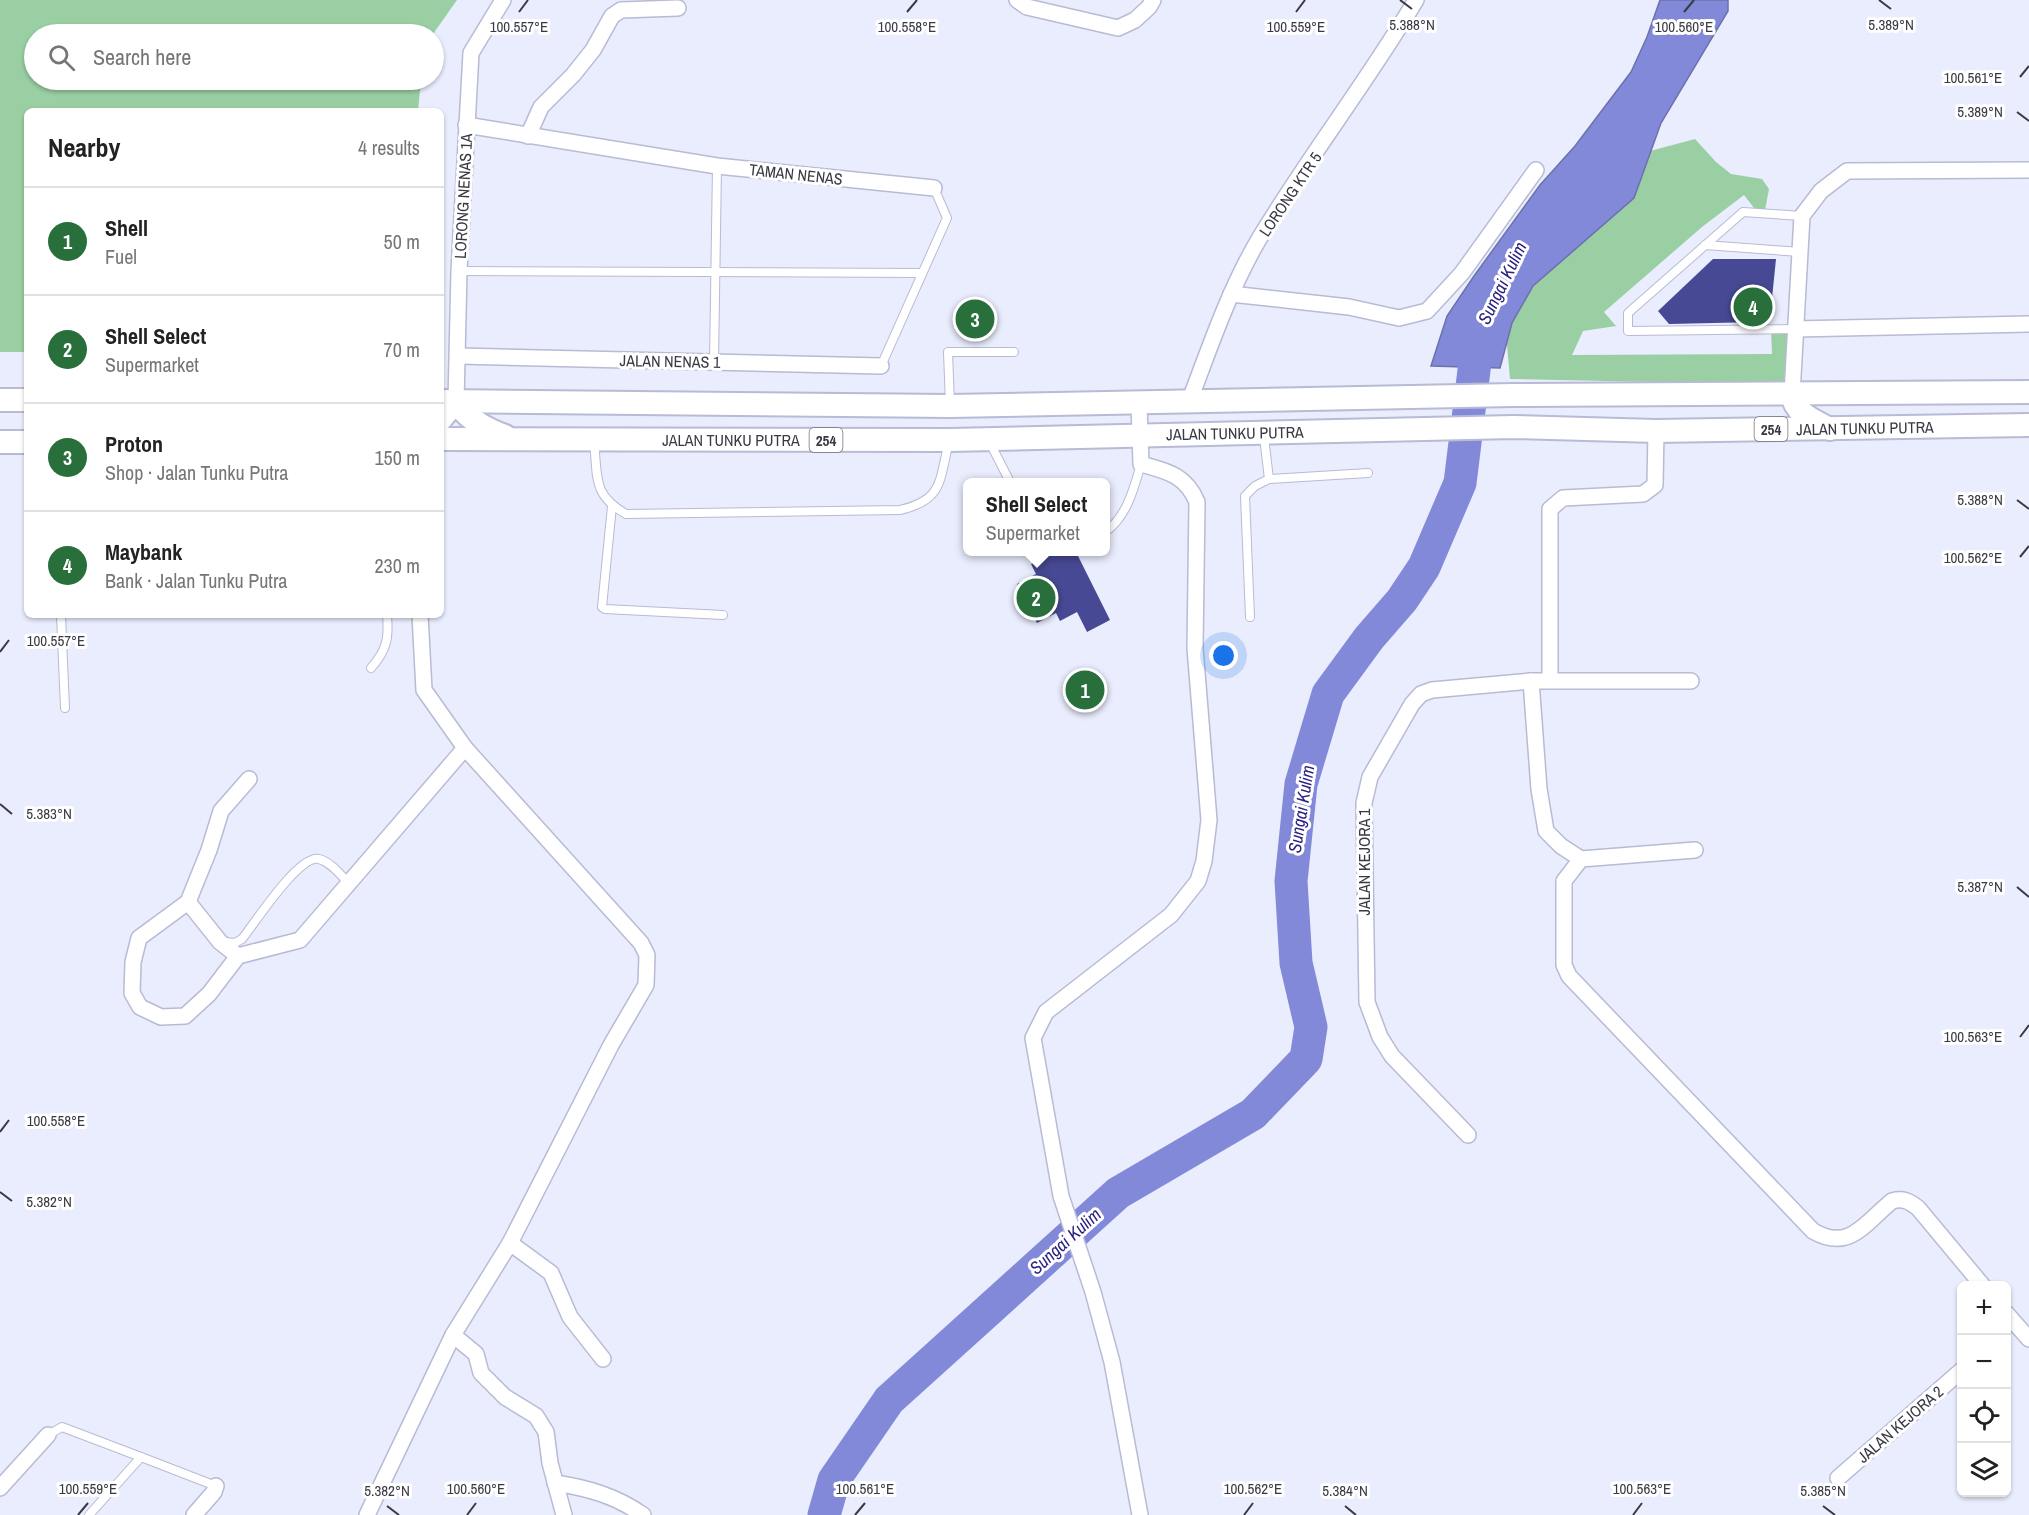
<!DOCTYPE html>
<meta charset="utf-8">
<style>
:root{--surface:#fff;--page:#f2f2f2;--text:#222;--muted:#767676;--line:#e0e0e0;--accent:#286f3c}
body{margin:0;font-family:"Archivo Narrow",sans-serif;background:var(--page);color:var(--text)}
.controls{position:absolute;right:18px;bottom:18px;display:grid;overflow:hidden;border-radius:9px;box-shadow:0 2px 4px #0004}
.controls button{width:54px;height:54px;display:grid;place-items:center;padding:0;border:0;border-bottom:2px solid var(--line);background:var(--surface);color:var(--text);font:30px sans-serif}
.you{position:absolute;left:1224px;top:656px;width:21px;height:21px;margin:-15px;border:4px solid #fff;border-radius:50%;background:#1a73e8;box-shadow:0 0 0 9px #1a73e833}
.badge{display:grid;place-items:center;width:39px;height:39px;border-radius:50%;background:var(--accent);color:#fff;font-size:20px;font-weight:700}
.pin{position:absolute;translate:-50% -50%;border:3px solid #fff;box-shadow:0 2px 6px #0006}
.popup{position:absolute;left:963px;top:478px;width:147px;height:78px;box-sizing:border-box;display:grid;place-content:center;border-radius:9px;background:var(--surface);filter:drop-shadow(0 2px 4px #0005);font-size:20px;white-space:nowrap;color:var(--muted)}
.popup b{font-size:22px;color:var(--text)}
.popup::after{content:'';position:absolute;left:50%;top:100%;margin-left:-12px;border:12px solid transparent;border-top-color:var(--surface)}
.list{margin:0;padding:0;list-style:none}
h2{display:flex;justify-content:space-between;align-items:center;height:78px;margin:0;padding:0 24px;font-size:26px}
h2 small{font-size:20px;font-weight:400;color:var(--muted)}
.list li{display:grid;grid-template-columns:39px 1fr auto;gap:18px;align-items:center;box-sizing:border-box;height:108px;padding:0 24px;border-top:2px solid var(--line)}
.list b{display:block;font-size:22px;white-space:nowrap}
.list p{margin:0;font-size:20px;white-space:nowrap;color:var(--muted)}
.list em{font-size:20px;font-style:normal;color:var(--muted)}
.icon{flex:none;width:33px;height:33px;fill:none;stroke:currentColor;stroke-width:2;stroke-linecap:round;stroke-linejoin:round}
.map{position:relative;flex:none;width:2029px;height:1515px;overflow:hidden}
.search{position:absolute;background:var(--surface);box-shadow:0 2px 4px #0004;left:24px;top:24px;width:420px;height:66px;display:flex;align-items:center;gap:15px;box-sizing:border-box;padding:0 21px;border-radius:33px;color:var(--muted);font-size:22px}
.panel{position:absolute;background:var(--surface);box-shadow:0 2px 4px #0004;left:24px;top:108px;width:420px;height:510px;border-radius:9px}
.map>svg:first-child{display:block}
</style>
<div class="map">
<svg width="2029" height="1515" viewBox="0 0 2029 1515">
<rect width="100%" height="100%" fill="#eaedfd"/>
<!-- green -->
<g fill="#99cfa3">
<path d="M 0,0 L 457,0 L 433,34 L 34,34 L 34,80 L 421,80 L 418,111 L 27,111 L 27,352 L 0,352 Z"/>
<path d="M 1695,139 L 1716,162 L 1731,174 L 1762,179 L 1769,189 L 1765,210 L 1754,208 L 1744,195 L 1702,227 L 1604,312 L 1616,326 L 1583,331 L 1572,355 L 1772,354 L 1771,329 L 1795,329 L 1791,385 L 1510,379 L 1506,334 L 1514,312 L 1532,288 L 1650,151 Z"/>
</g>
<!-- water -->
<path fill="#8289d9" stroke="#6c71ac" stroke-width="1.5" d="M 1660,0 L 1728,0 L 1728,11 L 1661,123 L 1634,198 L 1533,286 L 1512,323 L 1500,368 L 1431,366 L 1447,316 L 1474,276 L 1540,185 L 1575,146 L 1631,72 L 1647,37 Z"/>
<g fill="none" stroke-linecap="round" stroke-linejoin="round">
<!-- river -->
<path stroke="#8289d9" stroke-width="33" d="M 824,1515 L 834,1480 L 889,1400 L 1118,1193 L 1253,1114 L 1306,1059 L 1311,1027 L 1296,963 L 1291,881 L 1301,784 L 1328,694 L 1369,638 L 1402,600 L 1424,567 L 1460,483 L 1480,322"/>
</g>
<!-- building -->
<g fill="#474994">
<path d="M 1713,259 L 1776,259 L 1771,308 L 1758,322 L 1669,324 L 1658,311 Z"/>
<path d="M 1057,552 L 1076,552 L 1110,620 L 1087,632 L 1077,612 L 1060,621 L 1056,613 L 1037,623 L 1017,584 L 1036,574 L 1031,564 Z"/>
</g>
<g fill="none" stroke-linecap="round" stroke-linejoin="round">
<!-- service casing -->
<g stroke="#b7bbd4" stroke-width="10">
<g id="service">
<path d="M 1705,245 L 1800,252"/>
<path d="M 459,271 L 921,273"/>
<path d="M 1795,329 L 1628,331 L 1628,313 L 1743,212 L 1802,216"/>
<path d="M 714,362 L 717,166"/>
<path d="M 881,366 L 947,218 L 934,188"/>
<path d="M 950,404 L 948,352 L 1014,352"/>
<path d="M 989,441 L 1010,482"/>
<path d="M 594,442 C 598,477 592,495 626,514 L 900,510 C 944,500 939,480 949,442"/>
<path d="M 1269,479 L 1368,473"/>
<path d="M 612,506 L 602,607 L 605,609 L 723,615"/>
<path d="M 1105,532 C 1127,517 1134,488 1141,464"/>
<path d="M 61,615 L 65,708"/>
<path d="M 1250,617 L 1245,496 L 1255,486 L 1269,479 L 1264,437"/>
<path d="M 371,668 C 387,650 389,638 387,615"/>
<path d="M 224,942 L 235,943 L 242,939 C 255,923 299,854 319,859 C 331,862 340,875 349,883"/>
<path d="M 48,1435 L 62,1427 L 141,1457"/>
<path d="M 89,1515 L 141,1457 L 216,1486"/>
</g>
</g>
<!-- minor casing -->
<g stroke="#b7bbd4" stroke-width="18">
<g id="minor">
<path d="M 1017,0 L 1027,7 L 1118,28 L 1135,20 L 1149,7 L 1153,0"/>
<path d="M 466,125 L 717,166 L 934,188"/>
<path d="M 528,136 L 541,107 L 573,75 L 593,50 L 612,16 L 621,10 L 678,8"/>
<path d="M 1231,294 L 1349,307 L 1399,318 L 1427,311 L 1462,273 L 1536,170"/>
<path d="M 1795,329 L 2029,324"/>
<path d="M 459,356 L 881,366"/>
<path d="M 1792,394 L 1802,216 L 1821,191 L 1847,171 L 2029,170"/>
<path d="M 456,401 L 459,271 L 471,53 L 503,0"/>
<path d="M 1189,402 C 1210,347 1229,290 1259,239 C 1308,158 1367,82 1416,0"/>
<path d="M 1139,404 L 1141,464 C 1167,471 1186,475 1197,502 L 1195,648 L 1209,820 L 1204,861 L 1198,881 L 1171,915 L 1046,1012 L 1033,1038 L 1061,1196 L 1093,1292 L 1112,1362 L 1140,1515"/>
<path d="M 1550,680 L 1550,509 L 1563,498 L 1643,494 L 1655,485 L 1656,431"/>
<path d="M 1531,681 L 1539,789 L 1546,831 L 1561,846 L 1581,859"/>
<path d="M 249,779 L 221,811 L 209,850 L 188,902 L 139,938 L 133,962 L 132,993 L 140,1007 L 161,1017 L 185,1016 L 209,994 L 238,956 L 300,940 L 465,748"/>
<path d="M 1695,850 L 1581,859 L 1564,881 L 1564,965 L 1569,976 L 1813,1231 C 1849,1252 1864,1224 1892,1201 C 1903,1198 1909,1201 1918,1208 L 1983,1286"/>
<path d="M 188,902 L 220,942 L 238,956"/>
<path d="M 1468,1135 L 1392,1056 L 1380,1037 L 1367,1002 L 1364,803 L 1370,777 L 1412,704 L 1421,694 L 1432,690 L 1531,681 L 1691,681"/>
<path d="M 510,1243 L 551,1273 L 570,1317 L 603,1359"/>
<path d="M 2006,1313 L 2029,1339"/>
<path d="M 453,1335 L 476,1354 L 481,1373 L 505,1397 L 536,1416 L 546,1432 L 550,1463 L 564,1515"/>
<path d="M 1838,1478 L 1962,1370"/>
<path d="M 555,1483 C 588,1488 616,1496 643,1515"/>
<path d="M 0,1488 L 48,1435"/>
<path d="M 194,1515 L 214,1492 L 216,1486"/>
<path d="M 367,1515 L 453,1335 L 510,1243 L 611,1045 L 646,985 L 647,955 L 641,943 L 465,748 L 424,690 L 420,615"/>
</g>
</g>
<!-- primary casing -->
<g stroke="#b7bbd4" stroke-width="26">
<g id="primary">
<path d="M 1792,394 C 1794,413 1814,421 1830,429"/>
<path d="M 0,400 L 27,400"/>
<path d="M 441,401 L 950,406 L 1513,395 L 2029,392"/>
<path d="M 456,401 C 466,419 486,429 505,436"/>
<path d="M 441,419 L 456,401"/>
<path d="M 441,439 L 950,440 L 1513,427 L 1656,431 L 2029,425"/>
<path d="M 0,442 L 27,442"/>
</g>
</g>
<!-- service -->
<use href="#service" stroke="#fff" stroke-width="8"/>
<!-- minor -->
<use href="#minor" stroke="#fff" stroke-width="15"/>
<!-- primary -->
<use href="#primary" stroke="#fff" stroke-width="22"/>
</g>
<!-- ticks -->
<path fill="none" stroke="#383943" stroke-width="2" d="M 1400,0 L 1412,9M 1879,0 L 1891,9M 519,12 L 528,0M 907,12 L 917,0M 1296,12 L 1305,0M 1684,12 L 1694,0M 2020,77 L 2029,66M 2017,112 L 2029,121M 2017,500 L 2029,509M 2020,557 L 2029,546M 0,652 L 9,640M 0,804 L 12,814M 2017,887 L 2029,897M 2020,1037 L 2029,1025M 0,1132 L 9,1120M 0,1192 L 12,1201M 387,1506 L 399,1515M 1345,1506 L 1356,1515M 1823,1506 L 1835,1515M 78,1515 L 88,1503M 467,1515 L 476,1503M 855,1515 L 865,1503M 1244,1515 L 1253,1503M 1633,1515 L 1642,1503"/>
<g text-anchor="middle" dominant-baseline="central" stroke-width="6" stroke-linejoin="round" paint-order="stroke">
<!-- shield labels -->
<g fill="#fff" stroke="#74747b" stroke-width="1.5">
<rect x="1754.5" y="417" width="33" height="24" rx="4.5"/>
<rect x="809.5" y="428" width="33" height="24" rx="4.5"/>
</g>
<g font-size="15" font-weight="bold" fill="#383943">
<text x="1771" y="429">254</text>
<text x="826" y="440">254</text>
</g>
<!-- street labels -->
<g font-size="16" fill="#383943" stroke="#fff">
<text transform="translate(796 174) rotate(6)">TAMAN NENAS</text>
<text transform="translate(1290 194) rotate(-56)">LORONG KTR 5</text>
<text transform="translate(463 196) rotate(-87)">LORONG NENAS 1A</text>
<text transform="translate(670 361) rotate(1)">JALAN NENAS 1</text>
<text transform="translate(1865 428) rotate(-1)">JALAN TUNKU PUTRA</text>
<text transform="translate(1235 433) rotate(-1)">JALAN TUNKU PUTRA</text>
<text x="731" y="440">JALAN TUNKU PUTRA</text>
<text transform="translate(1364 862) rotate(-90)">JALAN KEJORA 1</text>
<text transform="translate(1900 1424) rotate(-41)">JALAN KEJORA 2</text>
</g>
<!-- water labels -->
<g font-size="18" font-style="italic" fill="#2b2280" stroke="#fff">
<text transform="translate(1502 283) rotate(-64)">Sungai Kulim</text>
<text transform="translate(1301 809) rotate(-81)">Sungai Kulim</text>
<text transform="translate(1065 1241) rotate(-42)">Sungai Kulim</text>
</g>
</g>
<g font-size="15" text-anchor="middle" fill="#383943" stroke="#fff" stroke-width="6" stroke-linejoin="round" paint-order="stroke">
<text x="1412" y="30">5.388°N</text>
<text x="1891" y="30">5.389°N</text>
<text x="519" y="32">100.557°E</text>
<text x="907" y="32">100.558°E</text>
<text x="1296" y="32">100.559°E</text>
<text x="1684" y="32">100.560°E</text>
<text x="1973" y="83">100.561°E</text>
<text x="1980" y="117">5.389°N</text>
<text x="1980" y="505">5.388°N</text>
<text x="1973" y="563">100.562°E</text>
<text x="56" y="646">100.557°E</text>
<text x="49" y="819">5.383°N</text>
<text x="1980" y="892">5.387°N</text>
<text x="1973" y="1042">100.563°E</text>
<text x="56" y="1126">100.558°E</text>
<text x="49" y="1207">5.382°N</text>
<text x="88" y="1494">100.559°E</text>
<text x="476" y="1494">100.560°E</text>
<text x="865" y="1494">100.561°E</text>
<text x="1253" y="1494">100.562°E</text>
<text x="1642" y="1494">100.563°E</text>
<text x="387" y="1496">5.382°N</text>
<text x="1345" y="1496">5.384°N</text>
<text x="1823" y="1496">5.385°N</text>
</g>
</svg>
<div class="controls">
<button>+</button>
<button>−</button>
<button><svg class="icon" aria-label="locate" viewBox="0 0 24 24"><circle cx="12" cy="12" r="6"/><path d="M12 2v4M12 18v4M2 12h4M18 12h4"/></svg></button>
<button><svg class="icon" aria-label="layers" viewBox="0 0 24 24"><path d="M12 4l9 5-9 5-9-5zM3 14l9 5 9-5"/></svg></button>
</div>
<div class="you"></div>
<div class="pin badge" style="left:1085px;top:690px">1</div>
<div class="pin badge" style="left:1036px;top:598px">2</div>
<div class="popup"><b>Shell Select</b>Supermarket</div>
<div class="pin badge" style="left:975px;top:319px">3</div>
<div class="pin badge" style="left:1753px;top:307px">4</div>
<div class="search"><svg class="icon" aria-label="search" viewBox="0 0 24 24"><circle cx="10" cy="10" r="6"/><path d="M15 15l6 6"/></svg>Search here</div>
<section class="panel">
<h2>Nearby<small>4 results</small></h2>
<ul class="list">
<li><span class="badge">1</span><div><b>Shell</b><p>Fuel</p></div><em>50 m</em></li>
<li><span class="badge">2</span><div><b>Shell Select</b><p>Supermarket</p></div><em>70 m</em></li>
<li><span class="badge">3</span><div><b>Proton</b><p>Shop · Jalan Tunku Putra</p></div><em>150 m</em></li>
<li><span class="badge">4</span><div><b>Maybank</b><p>Bank · Jalan Tunku Putra</p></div><em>230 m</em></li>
</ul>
</section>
</div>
